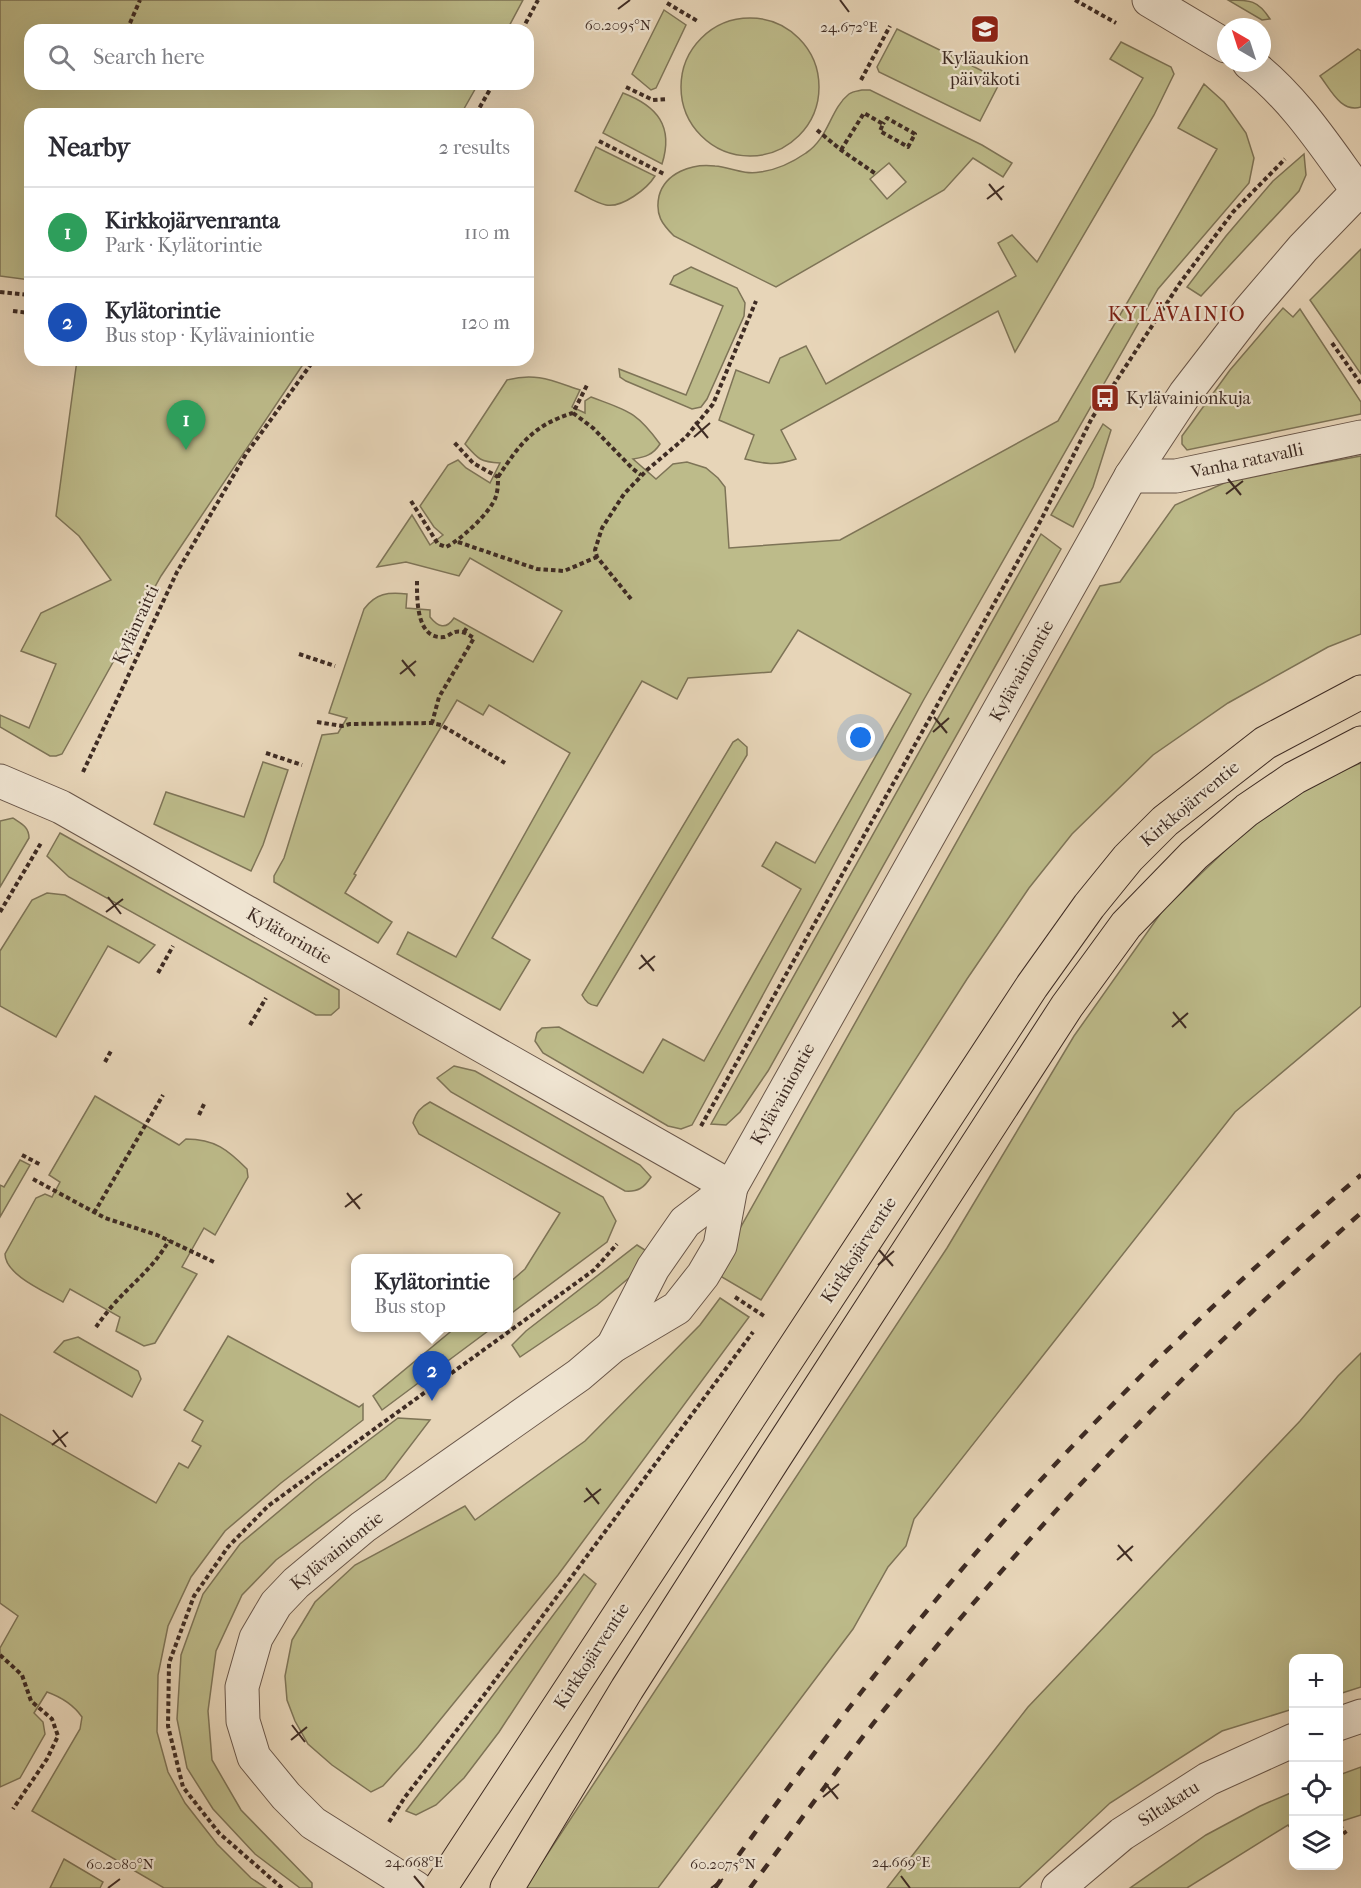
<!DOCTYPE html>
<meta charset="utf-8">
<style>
:root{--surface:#fff;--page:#f2f2f3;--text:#2b2b33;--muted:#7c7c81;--line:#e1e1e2;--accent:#8f2418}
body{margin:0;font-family:"IM FELL French Canon",serif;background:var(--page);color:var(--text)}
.controls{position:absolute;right:18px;bottom:18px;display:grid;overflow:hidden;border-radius:12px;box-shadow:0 6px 24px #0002}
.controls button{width:54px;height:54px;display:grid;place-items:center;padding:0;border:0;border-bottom:2px solid var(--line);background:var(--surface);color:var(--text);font:30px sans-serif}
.compass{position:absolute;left:1217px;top:18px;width:54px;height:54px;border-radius:50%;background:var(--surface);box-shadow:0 6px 24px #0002;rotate:321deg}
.you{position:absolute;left:861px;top:738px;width:21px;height:21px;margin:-15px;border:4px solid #fff;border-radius:50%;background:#1a73e8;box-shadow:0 0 0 9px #1a73e833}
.badge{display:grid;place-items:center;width:39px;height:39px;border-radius:50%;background:var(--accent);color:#fff;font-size:20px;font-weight:700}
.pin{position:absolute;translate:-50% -50px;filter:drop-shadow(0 2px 3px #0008)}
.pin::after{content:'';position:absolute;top:32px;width:21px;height:18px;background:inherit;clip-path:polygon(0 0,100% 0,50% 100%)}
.popup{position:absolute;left:351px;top:1254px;width:162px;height:78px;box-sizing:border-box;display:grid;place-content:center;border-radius:12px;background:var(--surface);filter:drop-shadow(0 2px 4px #0005);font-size:20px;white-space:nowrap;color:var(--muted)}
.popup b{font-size:22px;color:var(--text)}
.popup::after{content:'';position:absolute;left:50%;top:100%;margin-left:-12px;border:12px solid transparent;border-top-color:var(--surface)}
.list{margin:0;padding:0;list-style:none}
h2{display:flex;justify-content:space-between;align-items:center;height:78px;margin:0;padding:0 24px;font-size:26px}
h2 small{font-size:20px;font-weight:400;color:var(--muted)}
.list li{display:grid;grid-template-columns:39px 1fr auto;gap:18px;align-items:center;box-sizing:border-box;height:90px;padding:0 24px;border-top:2px solid var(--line)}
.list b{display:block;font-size:22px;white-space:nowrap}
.list p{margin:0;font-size:20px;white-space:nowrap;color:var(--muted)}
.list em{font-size:20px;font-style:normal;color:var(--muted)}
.icon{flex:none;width:33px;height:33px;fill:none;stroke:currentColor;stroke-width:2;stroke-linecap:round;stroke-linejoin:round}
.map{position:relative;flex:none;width:1361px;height:1888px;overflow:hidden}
.search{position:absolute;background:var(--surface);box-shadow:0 6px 24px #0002;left:24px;top:24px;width:510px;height:66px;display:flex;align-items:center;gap:15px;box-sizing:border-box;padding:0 21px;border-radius:18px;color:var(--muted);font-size:22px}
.panel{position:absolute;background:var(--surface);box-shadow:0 6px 24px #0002;left:24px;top:108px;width:510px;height:258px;border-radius:18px}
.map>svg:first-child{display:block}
</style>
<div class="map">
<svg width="1361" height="1888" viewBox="0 0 1361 1888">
<rect width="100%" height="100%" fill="#e7d5b8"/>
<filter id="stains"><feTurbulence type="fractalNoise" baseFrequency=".00333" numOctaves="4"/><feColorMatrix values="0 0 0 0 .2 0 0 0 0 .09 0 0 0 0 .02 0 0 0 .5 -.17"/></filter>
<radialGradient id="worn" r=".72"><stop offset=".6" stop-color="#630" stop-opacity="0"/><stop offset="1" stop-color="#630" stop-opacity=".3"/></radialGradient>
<!-- green -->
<g fill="#bdbb8a" stroke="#7e7457" stroke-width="1.5" fill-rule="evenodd">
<path d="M 0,0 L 523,0 L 507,30 L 30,30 L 30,84 L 478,84 L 461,114 L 30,114 L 30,280 L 0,276 Z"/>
<path d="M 1228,0 C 1250,0 1258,0 1270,19 L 1262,20 Z"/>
<path d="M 664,10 L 686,25 L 656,88 L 651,90 L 632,74 Z"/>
<circle cx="750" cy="87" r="69"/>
<path d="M 897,29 L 1001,80 L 980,121 L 879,72 L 877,67 Z"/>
<path d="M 1121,42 L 1171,67 L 1174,74 L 1154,115 L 1015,352 L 998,311 L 781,430 L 796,459 C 775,466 765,464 745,459 L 754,435 L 719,420 L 736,370 L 769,383 L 780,358 L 806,346 L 826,384 L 1016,276 L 998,243 L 1012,235 L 1037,262 L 1143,78 L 1110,59 Z"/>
<path d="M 1358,49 L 1361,51 L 1361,107 C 1341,113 1331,90 1320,76 Z"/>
<path d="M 1204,84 L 1224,102 L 1246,133 L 1254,158 L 1249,183 L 1158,289 L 923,701 L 692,1125 L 681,1129 L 668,1126 L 543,1053 L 535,1041 L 537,1033 L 542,1028 L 559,1027 L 643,1073 L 663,1039 L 704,1061 L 801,889 L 762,866 L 776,842 L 815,863 L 911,694 L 798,630 L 771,672 L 688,678 L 677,699 L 642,681 L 492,938 L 530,960 L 500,1010 L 397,954 L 408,932 L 456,957 L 570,753 L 489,705 L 483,715 L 457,700 L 354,874 L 356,875 L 345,893 L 392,922 L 378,943 L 274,882 L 274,876 L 284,858 L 322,735 L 338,733 L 347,718 L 329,713 L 364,609 C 376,593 388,592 407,594 L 406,608 L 430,610 L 430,617 C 438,627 446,630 454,618 L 533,662 L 562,611 L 470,558 L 459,576 L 406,562 L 377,567 L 412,515 L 430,545 L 443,535 L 434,527 L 420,506 L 448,465 L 458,460 L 466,468 L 490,483 L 500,463 C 480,462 478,459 465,444 L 507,380 C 536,372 553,381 580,390 L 572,407 L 585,413 L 585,401 L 591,397 C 628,411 636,411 660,444 C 653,455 645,457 633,459 L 656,479 L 673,464 L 687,462 L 706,468 L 718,478 L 725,487 L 729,548 L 840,540 L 1058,421 L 1217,149 L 1178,128 Z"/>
<path d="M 862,90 L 870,90 L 982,145 L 1012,163 L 1003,177 L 973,158 L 944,190 L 776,287 L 674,236 C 662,224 655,215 659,196 C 665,173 692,163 715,166 C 730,167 743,175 760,172 C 776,170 793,162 806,153 C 829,138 830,109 849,94 C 853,91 858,91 862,90 ZM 889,163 L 906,182 L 887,199 L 870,179 Z"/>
<path d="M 623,93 C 657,106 674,126 662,164 L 603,133 Z"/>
<path d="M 596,147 L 655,176 C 647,189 622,208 606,205 C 596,203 584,195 575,191 Z"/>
<path d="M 1304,154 L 1306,175 L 1299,191 L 1201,296 L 1187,287 L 1226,236 L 1273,181 Z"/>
<path d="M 1361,249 L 1361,374 L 1310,300 Z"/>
<path d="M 691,267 L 737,288 L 745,303 L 744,316 L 707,399 L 701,407 L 692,409 L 626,381 L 620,377 L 619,369 L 686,395 L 723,306 L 670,284 L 674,276 Z"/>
<path d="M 1283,308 L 1293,317 L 1300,309 L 1361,402 L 1361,414 L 1187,450 L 1182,444 L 1182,436 L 1230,370 Z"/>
<path d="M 77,360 L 306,360 L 161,576 L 62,754 L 56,756 L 50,756 L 0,727 L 0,715 L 29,728 L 56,664 L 21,651 L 41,613 L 111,580 L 79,536 L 56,516 Z"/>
<path d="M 1103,424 L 1111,430 L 1093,487 L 1073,527 L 1051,515 Z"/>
<path d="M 1361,456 L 1361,634 L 1328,647 L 1228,703 L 1153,755 L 1072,834 L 1029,888 L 967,979 L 761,1300 L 715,1273 L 1100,586 L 1120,582 L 1175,505 L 1231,480 Z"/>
<path d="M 1041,534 L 1061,549 L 768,1071 L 740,1112 L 726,1125 L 711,1124 Z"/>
<path d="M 738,739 L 747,747 L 747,755 L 597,1006 C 589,1005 586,1002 582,995 L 733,742 Z"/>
<path d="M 263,762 L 288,770 L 263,845 L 251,871 L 154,824 L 166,792 L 244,817 Z"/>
<path d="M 1361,763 L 1361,1006 L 1235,1112 L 914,1519 L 906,1546 L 888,1567 L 853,1629 L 658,1888 L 525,1888 L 947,1248 L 1074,1036 L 1163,910 L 1257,820 L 1317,781 Z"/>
<path d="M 13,818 C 22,824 29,827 29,838 L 0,887 L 0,821 Z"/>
<path d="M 60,833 L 339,990 L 339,1008 L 331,1015 L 316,1015 L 69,877 L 47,856 Z"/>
<path d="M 47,893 L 65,895 L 155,945 L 139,963 L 108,946 L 56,1037 L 0,1006 L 0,951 L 32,900 Z"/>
<path d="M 454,1066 L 475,1071 L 640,1165 L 651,1177 C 644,1188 638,1192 625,1191 L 451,1092 L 437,1078 Z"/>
<path d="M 95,1096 L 179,1145 L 186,1139 C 215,1139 228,1150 247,1169 L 248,1177 L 215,1235 L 204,1228 L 182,1267 L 197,1274 L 155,1343 L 144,1346 L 116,1331 L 120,1317 L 70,1289 L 63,1302 C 46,1292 5,1275 5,1254 L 36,1198 L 45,1194 L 52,1197 L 60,1182 L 49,1175 Z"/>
<path d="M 430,1102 L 603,1197 L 616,1221 L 607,1242 L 509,1315 L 509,1283 L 525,1269 L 560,1213 L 419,1134 L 413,1123 C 416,1112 421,1107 430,1102 Z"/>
<path d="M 20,1160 L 30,1165 L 0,1217 L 0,1185 L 4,1187 Z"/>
<path d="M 637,1245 L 648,1252 L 630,1277 L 597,1305 L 520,1357 L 512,1345 L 526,1331 Z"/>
<path d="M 720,1298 L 749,1317 L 558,1575 L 418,1747 L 383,1786 L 371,1792 L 332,1765 L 308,1744 L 295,1721 L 287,1700 L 285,1676 L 292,1640 L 315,1602 L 355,1565 L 465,1506 L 475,1520 L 585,1441 L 700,1325 Z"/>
<path d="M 455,1328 L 492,1328 L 382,1410 L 373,1396 Z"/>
<path d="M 228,1336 L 359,1407 L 363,1404 L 363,1420 L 281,1483 L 225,1531 L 191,1577 L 168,1626 L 158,1675 L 157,1732 L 168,1772 L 185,1803 L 217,1844 L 251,1878 L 266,1888 L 164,1888 L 32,1811 L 80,1729 L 82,1717 C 73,1704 61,1697 47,1692 L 34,1713 L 43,1722 L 45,1734 L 20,1778 L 0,1787 L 0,1648 L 18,1616 L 0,1603 L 0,1414 L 156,1503 L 179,1463 L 188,1468 L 201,1446 L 192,1441 L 203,1421 L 184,1410 Z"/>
<path d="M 78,1337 L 138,1371 L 141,1379 L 132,1397 L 54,1352 L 64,1341 Z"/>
<path d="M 1361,1353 L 1361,1687 L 1339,1694 L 1338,1658 L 1294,1658 L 1293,1709 L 1222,1731 L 1110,1803 L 1019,1888 L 887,1888 L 1028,1707 L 1300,1421 L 1338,1376 Z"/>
<path d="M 398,1418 L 430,1420 L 385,1479 L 276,1560 L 242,1595 L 216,1651 L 208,1711 L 212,1760 L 241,1810 L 312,1883 L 312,1888 L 300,1888 L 255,1854 L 213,1809 L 187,1768 L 177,1719 L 181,1655 L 203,1594 L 240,1544 L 315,1481 Z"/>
<path d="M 584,1574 L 596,1584 L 499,1732 L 464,1778 L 436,1805 L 416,1815 L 406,1811 Z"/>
<path d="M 1361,1767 L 1361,1815 L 1339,1822 L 1339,1775 Z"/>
<path d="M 1293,1792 L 1293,1832 L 1288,1825 L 1187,1888 L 1130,1888 L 1206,1835 L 1260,1806 Z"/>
<path d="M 64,1859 L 103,1882 L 100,1888 L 50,1888 Z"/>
</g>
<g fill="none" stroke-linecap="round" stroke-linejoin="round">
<!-- minor casing -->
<g stroke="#695649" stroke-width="35">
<g id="minor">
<path d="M 1149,0 L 1226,46"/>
<path d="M 1249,63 C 1294,97 1325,146 1358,191"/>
<path d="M 1131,476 L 1176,476 L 1361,437"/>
<path d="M 0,781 L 61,807 L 731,1187"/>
<path d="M 613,1346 L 653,1268 L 685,1222 L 731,1187"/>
<path d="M 1338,1724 L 1361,1716"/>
<path d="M 416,1888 L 313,1823 L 286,1796 L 254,1757 L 243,1721 L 242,1687 L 256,1638 L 276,1604 L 296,1583 L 363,1527 L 579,1375 L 613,1346 L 677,1308 L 703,1275 L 720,1246 L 731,1187 L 1131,476 L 1185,394 L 1249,311 L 1303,248 L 1361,188"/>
<path d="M 1058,1888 L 1122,1834 L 1208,1779 L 1294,1740"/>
</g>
</g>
<!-- major casing -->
<g stroke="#3f2c24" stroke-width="35">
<g id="major">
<path d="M 440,1888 L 1032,986 L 1089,906 L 1128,858 L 1165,821 L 1265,743 L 1361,692"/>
<path d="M 507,1888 L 627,1689 L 773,1460 L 1067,1006 L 1126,925 L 1194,855 L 1247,810 L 1294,778 L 1361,743"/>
</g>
</g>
<!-- path -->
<g stroke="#3f2c24" stroke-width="4" stroke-dasharray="4.5 3" stroke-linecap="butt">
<path d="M 1075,0 L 1116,23"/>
<path d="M 667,3 L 699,22"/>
<path d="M 127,30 L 140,0"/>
<path d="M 522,30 L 538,0"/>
<path d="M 861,80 L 890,26"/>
<path d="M 626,87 L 653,100 L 668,99"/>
<path d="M 476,114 L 493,84"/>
<path d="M 817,130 L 841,150 L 876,174"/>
<path d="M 599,141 L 664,174"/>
<path d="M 841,150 L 864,113 L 883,124 L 880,131 L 908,147 L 915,134 L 887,118 L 883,124"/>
<path d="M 0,292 L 30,295"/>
<path d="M 13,311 L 30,313"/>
<path d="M 1332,343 L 1361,384"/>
<path d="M 573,413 L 593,428 L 633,469 L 641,475"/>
<path d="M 498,477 C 520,444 533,425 573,413 L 587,385"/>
<path d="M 411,501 L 438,544 L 446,547 C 461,540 492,511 496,496 C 498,490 498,483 498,477 L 473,463 L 453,441"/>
<path d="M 458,542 L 537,569 L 564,571 L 597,557"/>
<path d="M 417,581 C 417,599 416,640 444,637 C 446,637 451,634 452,633 C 461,629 467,634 474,638 L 439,697 L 432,723"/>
<path d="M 631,599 L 597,557 L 595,550 L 602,528 L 624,494 L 647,470 L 686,437 L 713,404 L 756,301"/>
<path d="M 464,632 L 468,626"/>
<path d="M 299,654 L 335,666"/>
<path d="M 317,722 L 342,726 L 350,724 L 432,723 L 441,725 L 505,763"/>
<path d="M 266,753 L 302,765"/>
<path d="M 83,772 L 177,572 L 246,454 L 314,360"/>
<path d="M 0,912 L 41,843"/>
<path d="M 158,973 L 173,946"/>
<path d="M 250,1025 L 266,998"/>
<path d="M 105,1062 L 112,1049"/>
<path d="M 199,1115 L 205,1102"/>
<path d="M 701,1126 L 1041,520 L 1092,418 L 1180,283 L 1233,212 L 1285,159"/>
<path d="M 22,1155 L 41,1165"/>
<path d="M 33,1179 L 105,1218 L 157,1235 L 216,1263"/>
<path d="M 94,1213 L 163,1095"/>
<path d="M 735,1297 L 764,1316"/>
<path d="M 96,1327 C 101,1320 107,1312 113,1305 C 133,1282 154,1268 169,1240"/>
<path d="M 0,1655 L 22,1675 L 31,1701 L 52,1719 L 58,1736 L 47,1759 L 13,1809"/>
<path d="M 1338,1795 L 1339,1824 L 1346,1834"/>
<path d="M 389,1822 L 405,1797 L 484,1695 L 753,1332"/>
<path d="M 282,1888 L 219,1833 L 183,1787 L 168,1726 L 169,1663 L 194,1596 L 228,1547 L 268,1506 L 594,1270 L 617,1244"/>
</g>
<!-- minor -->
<use href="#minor" stroke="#efe4d1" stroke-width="33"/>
<!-- major -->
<use href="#major" stroke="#e7d5b8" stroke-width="33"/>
<!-- rail -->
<g stroke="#3f2c24" stroke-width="4.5" stroke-dasharray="10 10" stroke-linecap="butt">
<path d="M 715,1888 C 838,1716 970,1548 1119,1398 C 1196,1320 1277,1246 1361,1175"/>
<path d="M 750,1888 C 796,1827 840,1764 888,1705 C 1032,1528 1189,1363 1361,1213"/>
</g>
</g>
<!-- ticks -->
<path fill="none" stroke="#3f2c24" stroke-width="2" d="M 840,0 L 849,12M 618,9 L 630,0M 989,184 L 1002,200M 987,199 L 1004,186M 695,422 L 708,438M 694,437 L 710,423M 1228,479 L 1241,495M 1226,494 L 1243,481M 402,660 L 415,676M 400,674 L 416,661M 934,717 L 947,733M 933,732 L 949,718M 108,897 L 121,914M 106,912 L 123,899M 641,955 L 654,971M 639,969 L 655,956M 1173,1012 L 1186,1028M 1172,1027 L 1188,1013M 347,1193 L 360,1209M 345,1207 L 362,1194M 879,1250 L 893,1266M 878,1265 L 894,1251M 53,1430 L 66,1447M 52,1445 L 68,1432M 586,1488 L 599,1504M 584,1502 L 601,1489M 1118,1545 L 1132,1561M 1117,1560 L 1133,1546M 292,1725 L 305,1742M 291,1740 L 307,1727M 825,1783 L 838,1799M 823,1797 L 839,1784M 414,1876 L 424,1888M 901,1876 L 910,1888M 108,1888 L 120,1879M 711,1888 L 723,1879"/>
<!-- icons -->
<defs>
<g id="school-square" transform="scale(1.5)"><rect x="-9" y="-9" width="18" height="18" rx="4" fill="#8f2418" stroke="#efe4d1"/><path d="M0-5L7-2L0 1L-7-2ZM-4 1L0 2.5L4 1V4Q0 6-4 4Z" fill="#fff"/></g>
<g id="bus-square" transform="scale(1.5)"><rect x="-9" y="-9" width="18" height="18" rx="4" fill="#8f2418" stroke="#efe4d1"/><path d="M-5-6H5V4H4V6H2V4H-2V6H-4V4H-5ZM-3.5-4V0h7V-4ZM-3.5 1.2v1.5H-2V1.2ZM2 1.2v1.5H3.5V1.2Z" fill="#fff"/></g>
</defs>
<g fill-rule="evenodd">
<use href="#school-square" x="985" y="29"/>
<use href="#bus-square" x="1105" y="398"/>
</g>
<g text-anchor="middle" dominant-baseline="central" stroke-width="4.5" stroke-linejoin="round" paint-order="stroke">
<!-- poi labels -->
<g font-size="18" fill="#3f2c24" stroke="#efe4d1">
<text x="985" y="58">Kyläaukion<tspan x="985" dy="21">päiväkoti</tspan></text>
<text x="1126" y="398" text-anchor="start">Kylävainionkuja</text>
</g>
<!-- street labels -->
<g font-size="18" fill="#3f2c24" stroke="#efe4d1">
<text transform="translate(1247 461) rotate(-12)">Vanha ratavalli</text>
<text transform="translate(136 625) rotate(-65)">Kylänraitti</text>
<text transform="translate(1022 671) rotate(-61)">Kylävainiontie</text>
<text transform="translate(1190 804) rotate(-40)">Kirkkojärventie</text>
<text transform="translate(289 936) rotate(30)">Kylätorintie</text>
<text transform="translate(783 1094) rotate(-61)">Kylävainiontie</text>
<text transform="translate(859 1250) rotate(-57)">Kirkkojärventie</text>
<text transform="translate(337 1551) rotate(-39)">Kylävainiontie</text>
<text transform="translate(592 1656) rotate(-57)">Kirkkojärventie</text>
<text transform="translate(1169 1804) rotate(-33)">Siltakatu</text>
</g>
<!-- neighbourhood labels -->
<g font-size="20" letter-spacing="1.5" fill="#7a1f14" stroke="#efe4d1">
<text x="1177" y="314">KYLÄVAINIO</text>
</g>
</g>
<g font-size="15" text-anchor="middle" fill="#3f2c24" stroke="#efe4d1" stroke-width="4.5" stroke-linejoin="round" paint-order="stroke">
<text x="618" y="30">60.2095°N</text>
<text x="849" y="32">24.672°E</text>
<text x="414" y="1867">24.668°E</text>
<text x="901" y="1867">24.669°E</text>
<text x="120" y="1869">60.2080°N</text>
<text x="723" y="1869">60.2075°N</text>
</g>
<rect width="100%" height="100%" filter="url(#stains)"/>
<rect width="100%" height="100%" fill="url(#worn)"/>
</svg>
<div class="controls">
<button>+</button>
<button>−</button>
<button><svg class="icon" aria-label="locate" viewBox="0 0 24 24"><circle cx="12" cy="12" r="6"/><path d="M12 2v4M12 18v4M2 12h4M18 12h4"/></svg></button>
<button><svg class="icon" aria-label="layers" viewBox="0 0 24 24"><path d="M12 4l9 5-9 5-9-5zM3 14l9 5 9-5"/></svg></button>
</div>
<svg class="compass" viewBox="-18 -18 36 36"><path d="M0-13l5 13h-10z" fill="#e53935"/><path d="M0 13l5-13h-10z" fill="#7c7c81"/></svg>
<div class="you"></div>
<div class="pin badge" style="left:186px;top:450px;background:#2e9e5b">1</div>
<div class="pin badge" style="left:432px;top:1401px;background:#1a4fb4">2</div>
<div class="popup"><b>Kylätorintie</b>Bus stop</div>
<div class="search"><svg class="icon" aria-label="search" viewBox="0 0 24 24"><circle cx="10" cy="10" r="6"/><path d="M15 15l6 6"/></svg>Search here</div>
<section class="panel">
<h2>Nearby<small>2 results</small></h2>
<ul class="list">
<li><span class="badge" style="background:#2e9e5b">1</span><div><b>Kirkkojärvenranta</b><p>Park · Kylätorintie</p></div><em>110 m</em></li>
<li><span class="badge" style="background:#1a4fb4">2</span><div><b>Kylätorintie</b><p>Bus stop · Kylävainiontie</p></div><em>120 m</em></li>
</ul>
</section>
</div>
